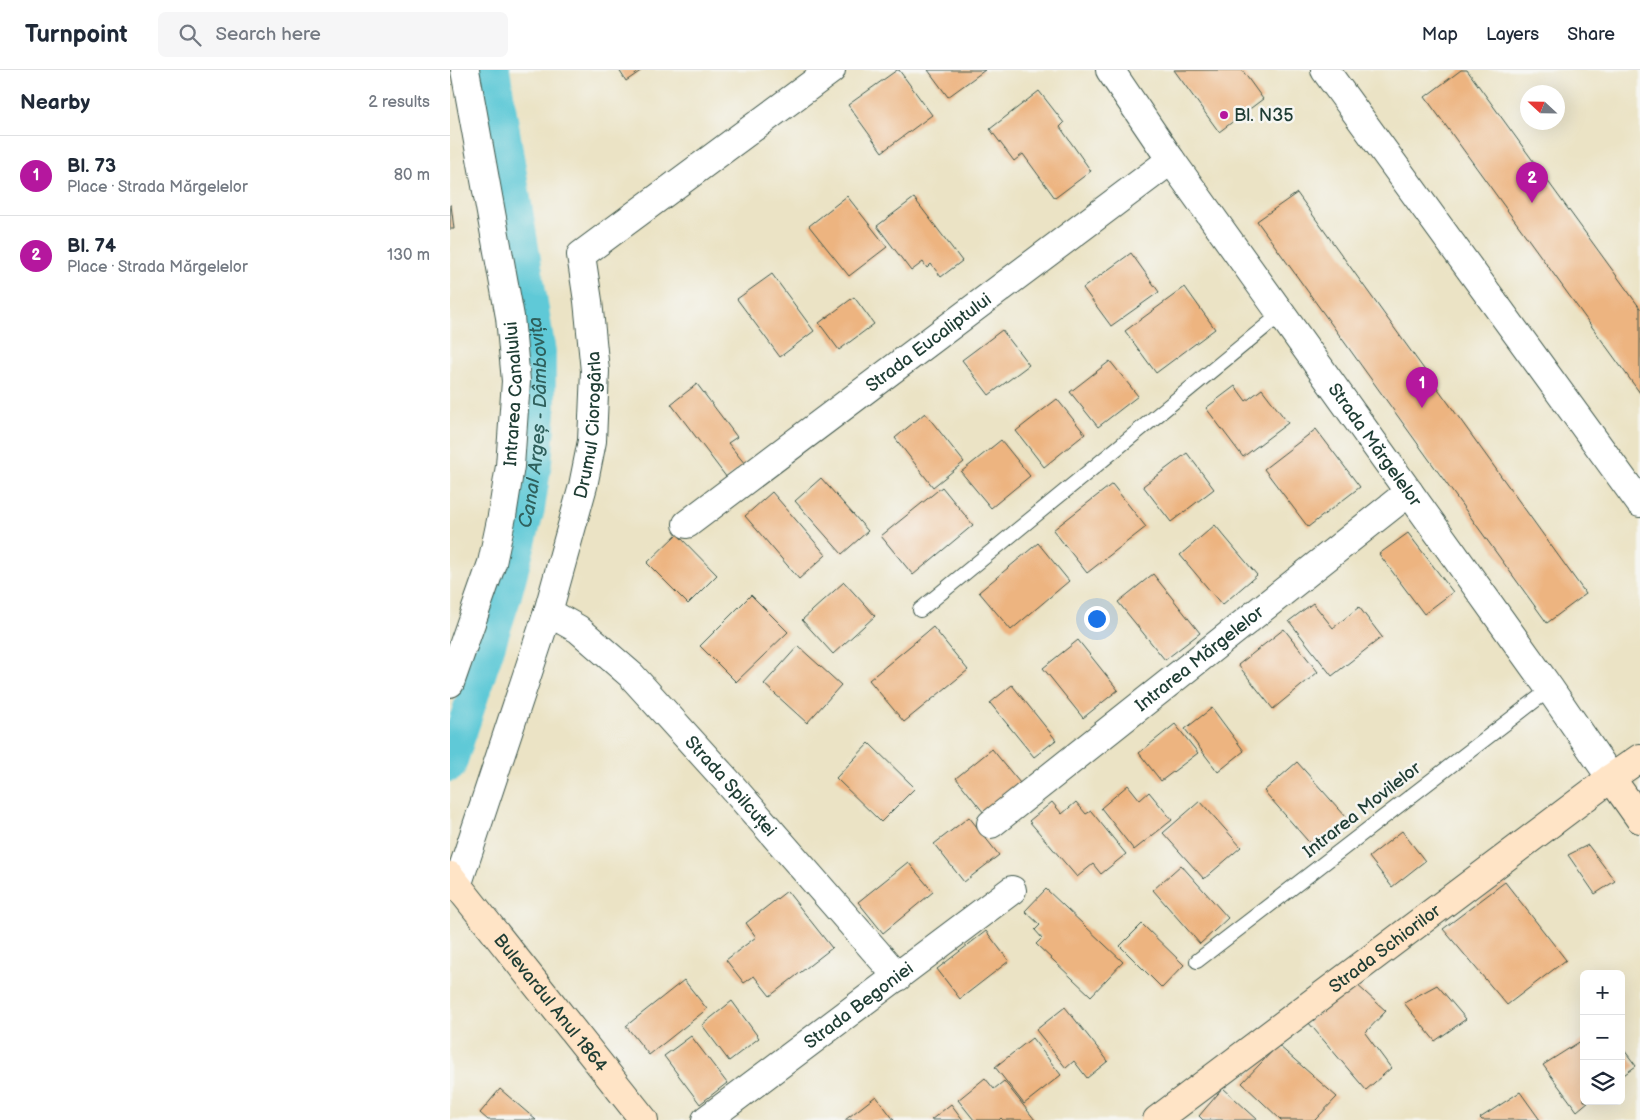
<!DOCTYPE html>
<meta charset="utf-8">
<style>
:root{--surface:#fff;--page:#f6f6f7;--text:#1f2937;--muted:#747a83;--line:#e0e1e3;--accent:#b5179e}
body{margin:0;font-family:"Balsamiq Sans",sans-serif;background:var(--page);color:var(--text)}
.controls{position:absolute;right:15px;bottom:15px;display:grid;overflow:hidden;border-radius:8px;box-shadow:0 5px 20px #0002}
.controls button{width:45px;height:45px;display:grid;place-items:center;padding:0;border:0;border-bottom:1px solid var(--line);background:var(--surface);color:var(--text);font:25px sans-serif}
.compass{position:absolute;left:1070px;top:15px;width:45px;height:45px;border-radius:50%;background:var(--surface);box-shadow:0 5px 20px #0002;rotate:292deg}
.you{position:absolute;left:646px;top:548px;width:18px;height:18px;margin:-12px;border:4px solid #fff;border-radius:50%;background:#1a73e8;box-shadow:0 0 0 8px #1a73e833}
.badge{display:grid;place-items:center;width:32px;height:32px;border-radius:50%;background:var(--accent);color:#fff;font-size:16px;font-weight:700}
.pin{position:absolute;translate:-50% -41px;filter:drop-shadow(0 1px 2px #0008)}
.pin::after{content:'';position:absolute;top:26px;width:18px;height:15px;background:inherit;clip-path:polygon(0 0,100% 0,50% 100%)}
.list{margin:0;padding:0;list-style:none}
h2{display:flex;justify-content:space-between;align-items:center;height:65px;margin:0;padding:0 20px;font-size:21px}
h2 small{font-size:16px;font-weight:400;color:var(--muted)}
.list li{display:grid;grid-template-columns:32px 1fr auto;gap:15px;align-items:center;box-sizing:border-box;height:80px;padding:0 20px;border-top:1px solid var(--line)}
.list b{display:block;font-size:19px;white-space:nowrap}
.list p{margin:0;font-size:16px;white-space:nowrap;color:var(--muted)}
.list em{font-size:16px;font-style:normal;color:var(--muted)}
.icon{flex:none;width:28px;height:28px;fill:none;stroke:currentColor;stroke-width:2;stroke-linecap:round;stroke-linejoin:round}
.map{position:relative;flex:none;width:1190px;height:1050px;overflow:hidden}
header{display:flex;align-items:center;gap:30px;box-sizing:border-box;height:70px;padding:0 25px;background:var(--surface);border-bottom:1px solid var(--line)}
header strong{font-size:24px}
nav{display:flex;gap:28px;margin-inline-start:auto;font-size:18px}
.search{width:350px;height:45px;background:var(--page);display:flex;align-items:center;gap:12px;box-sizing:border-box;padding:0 18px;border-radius:8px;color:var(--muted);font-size:19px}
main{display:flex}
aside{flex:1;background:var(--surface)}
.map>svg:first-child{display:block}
</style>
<header>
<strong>Turnpoint</strong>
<div class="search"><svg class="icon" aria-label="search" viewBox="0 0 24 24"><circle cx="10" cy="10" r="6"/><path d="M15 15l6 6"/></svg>Search here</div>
<nav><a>Map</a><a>Layers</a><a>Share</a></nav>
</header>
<main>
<aside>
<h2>Nearby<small>2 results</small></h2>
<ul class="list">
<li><span class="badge">1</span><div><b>Bl. 73</b><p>Place · Strada Mărgelelor</p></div><em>80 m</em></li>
<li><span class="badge">2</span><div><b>Bl. 74</b><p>Place · Strada Mărgelelor</p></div><em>130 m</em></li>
</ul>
</aside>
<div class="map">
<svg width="1190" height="1050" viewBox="0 0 1190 1050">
<rect width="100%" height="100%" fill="#f6f6f2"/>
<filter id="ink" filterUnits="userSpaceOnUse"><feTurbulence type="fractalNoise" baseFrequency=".02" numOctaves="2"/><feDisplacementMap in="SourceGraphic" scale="10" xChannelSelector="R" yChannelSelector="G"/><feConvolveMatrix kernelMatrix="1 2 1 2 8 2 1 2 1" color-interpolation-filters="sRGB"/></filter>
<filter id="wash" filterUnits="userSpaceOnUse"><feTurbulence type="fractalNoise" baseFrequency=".0096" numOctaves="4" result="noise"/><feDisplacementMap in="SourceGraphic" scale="20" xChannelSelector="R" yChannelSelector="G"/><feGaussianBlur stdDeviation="1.12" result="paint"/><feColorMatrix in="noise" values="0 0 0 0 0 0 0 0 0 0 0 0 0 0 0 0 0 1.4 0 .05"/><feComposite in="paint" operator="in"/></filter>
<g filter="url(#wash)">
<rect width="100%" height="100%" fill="#ebe3c5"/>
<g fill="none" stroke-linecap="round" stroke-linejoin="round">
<!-- canal -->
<path stroke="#5ec9d7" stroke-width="32" id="s1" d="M 0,696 L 55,528 L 79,439 L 86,392 L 90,342 L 90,282 L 44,0"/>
</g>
<g id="blocks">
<!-- building -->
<g fill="#edb480">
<path d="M 169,0 L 192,0 L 176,11 Z"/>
<path d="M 447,0 L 449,0 L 482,45 L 432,82 L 398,35 Z"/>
<path d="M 478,0 L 535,0 L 498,27 Z"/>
<path d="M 724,0 L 792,0 L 813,29 L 769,62 Z"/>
<path d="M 1011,0 L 1017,0 L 1190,238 L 1190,323 L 975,27 Z"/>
<path d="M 589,21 L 614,53 L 610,57 L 641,101 L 605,128 L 573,84 L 564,91 L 540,59 Z"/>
<path d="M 847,123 L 1136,524 L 1097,553 L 807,151 Z"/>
<path d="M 397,126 L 437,177 L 399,206 L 359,156 Z"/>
<path d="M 464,128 L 512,191 L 491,207 L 481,194 L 477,198 L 473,192 L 461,201 L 427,156 Z"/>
<path d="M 0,135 L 1,135 L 4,159 L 0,159 Z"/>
<path d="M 681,183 L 709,222 L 661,256 L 633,218 Z"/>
<path d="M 322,204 L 364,261 L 330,287 L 287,229 Z"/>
<path d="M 735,217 L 765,259 L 706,303 L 675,261 Z"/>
<path d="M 404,227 L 424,254 L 389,280 L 369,253 Z"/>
<path d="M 552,260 L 579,295 L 539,325 L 512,290 Z"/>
<path d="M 660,291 L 688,326 L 648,357 L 620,322 Z"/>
<path d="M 247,314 L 287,367 L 278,373 L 295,394 L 277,408 L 221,334 Z"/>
<path d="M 785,316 L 796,331 L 812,319 L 838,353 L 793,387 L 756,338 Z"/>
<path d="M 607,329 L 635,364 L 594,397 L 566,361 Z"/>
<path d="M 475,343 L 514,392 L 483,417 L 445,368 Z"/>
<path d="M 866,359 L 910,417 L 858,457 L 814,399 Z"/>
<path d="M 551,370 L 580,406 L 541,438 L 511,402 Z"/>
<path d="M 737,383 L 764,419 L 721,452 L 693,416 Z"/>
<path d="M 371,408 L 418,461 L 392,484 L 345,431 Z"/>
<path d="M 662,414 L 696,457 L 637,503 L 603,460 Z"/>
<path d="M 492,417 L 523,455 L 463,505 L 431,466 Z"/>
<path d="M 322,422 L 376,485 L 349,509 L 295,446 Z"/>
<path d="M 765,455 L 807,505 L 772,535 L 730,485 Z"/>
<path d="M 958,463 L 1003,522 L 974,544 L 929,484 Z"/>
<path d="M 227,464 L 267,505 L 238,534 L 197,493 Z"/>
<path d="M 588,473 L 619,511 L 561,560 L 529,522 Z"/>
<path d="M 703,504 L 750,563 L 715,590 L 668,532 Z"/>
<path d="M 394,512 L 425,546 L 383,584 L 352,550 Z"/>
<path d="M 301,525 L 338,562 L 286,612 L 250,576 Z"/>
<path d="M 863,533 L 883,558 L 909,537 L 932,567 L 882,606 L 839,551 Z"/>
<path d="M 483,557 L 518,600 L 454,652 L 419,610 Z"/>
<path d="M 834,559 L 868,602 L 823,639 L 788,595 Z"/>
<path d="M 628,570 L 668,620 L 633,648 L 593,598 Z"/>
<path d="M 348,576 L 391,615 L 357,653 L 314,614 Z"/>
<path d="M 562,615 L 606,670 L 584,687 L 540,633 Z"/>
<path d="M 762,638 L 794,681 L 768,702 L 735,659 Z"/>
<path d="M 725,654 L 748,683 L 711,711 L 689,683 Z"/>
<path d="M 419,673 L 465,718 L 431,752 L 386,708 Z"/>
<path d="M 542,679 L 570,713 L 534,743 L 506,708 Z"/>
<path d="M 847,692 L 897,748 L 864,778 L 814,721 Z"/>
<path d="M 678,715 L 690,730 L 699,722 L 722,750 L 684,780 L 651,738 Z"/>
<path d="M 750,731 L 791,777 L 754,809 L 713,763 Z"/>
<path d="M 602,732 L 612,744 L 626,732 L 636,744 L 641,741 L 676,784 L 651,804 L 643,794 L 627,807 L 579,751 Z"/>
<path d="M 519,747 L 549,785 L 514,812 L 484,774 Z"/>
<path d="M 952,761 L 975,791 L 942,817 L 919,787 Z"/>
<path d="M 1138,775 L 1165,811 L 1145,824 L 1118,785 Z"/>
<path d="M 458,792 L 483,822 L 433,863 L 408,832 Z"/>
<path d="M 731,795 L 778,848 L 750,874 L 703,820 Z"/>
<path d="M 1055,812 L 1116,890 L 1057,935 L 993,859 Z"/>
<path d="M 596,819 L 673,892 L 641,926 L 586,874 L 592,868 L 585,860 L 590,855 L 575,841 Z"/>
<path d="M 337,821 L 382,878 L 320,926 L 304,906 L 294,913 L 276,890 L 306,867 L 296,853 Z"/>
<path d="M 692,854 L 734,895 L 712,918 L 670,876 Z"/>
<path d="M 536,861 L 559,891 L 510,929 L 487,899 Z"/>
<path d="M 234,910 L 257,939 L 199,985 L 176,956 Z"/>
<path d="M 905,913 L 936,941 L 915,963 L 941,998 L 916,1020 L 858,952 Z"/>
<path d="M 987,915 L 1016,949 L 985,971 L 954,933 Z"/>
<path d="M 282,931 L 309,968 L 279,991 L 252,955 Z"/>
<path d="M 615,937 L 658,991 L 637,1008 L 624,991 L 616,998 L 586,960 Z"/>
<path d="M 241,966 L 277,1013 L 250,1034 L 214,986 Z"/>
<path d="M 582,968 L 611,1005 L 574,1034 L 545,997 Z"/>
<path d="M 1134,969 L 1134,1031 L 1139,1031 L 1127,1041 L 1093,995 Z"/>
<path d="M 828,975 L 887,1027 L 865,1050 L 831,1050 L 792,1013 Z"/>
<path d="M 1171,976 L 1186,996 L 1171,1007 Z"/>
<path d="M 535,1008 L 544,1019 L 554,1011 L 585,1050 L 553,1050 L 551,1048 L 549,1050 L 524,1050 L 508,1030 Z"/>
<path d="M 773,1018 L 808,1050 L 753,1050 L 749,1046 Z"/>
<path d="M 50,1019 L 86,1050 L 38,1050 L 30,1043 Z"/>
<path d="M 1070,1022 L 1090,1050 L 1032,1050 L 1030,1048 Z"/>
<path d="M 426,1026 L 444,1050 L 395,1050 Z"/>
<path d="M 501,1034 L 513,1050 L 481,1050 Z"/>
</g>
</g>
</g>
<g filter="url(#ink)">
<use href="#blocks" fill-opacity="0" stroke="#3e564a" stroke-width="1"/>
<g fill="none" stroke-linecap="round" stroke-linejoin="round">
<!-- lane casing -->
<g stroke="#3e564a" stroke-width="16">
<g id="lane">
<path d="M 470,540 L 832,243"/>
<path d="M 747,891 L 1100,619"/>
</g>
</g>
<!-- street casing -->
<g stroke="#3e564a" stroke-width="30">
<g id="street">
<path id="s2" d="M 660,0 L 721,90 L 1100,619 L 1161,708"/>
<path d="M 875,0 L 1190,433"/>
<path id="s3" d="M 237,454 L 721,90"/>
<path id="s4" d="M 98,542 L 128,559 L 181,605 L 277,711 L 448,907"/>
<path id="s5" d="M 0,613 L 42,493 L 52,446 L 60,396 L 66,311 L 60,247 L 15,0"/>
<path id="s6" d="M 541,754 L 959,422"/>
<path id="s7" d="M 7,816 L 98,542 L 133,416 L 142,371 L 145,301 L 138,231 L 131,185 L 381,0"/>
<path id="s8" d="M 256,1050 L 562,820"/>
</g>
</g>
<!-- secondary casing -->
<g stroke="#3e564a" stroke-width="30">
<g id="secondary">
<path d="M 1161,708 L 1190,749"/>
<path id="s9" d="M 0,806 L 194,1050"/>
<path id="s10" d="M 707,1050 L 1161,708 L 1190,688"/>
</g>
</g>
<!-- lane -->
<use href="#lane" stroke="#fff" stroke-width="14"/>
<!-- street -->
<use href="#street" stroke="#fff" stroke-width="28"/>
<!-- secondary -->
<use href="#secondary" stroke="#ffe4c6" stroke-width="28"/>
</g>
</g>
<!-- markers -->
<circle fill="#b5179e" stroke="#f6f6f2" stroke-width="2" cx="774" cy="45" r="5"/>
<g text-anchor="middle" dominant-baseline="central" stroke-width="5" stroke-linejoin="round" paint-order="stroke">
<!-- poi labels -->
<g font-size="18" fill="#1f3d34" stroke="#f6f6f2" text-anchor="start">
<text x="784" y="45">Bl. N35</text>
</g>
<!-- street labels -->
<g font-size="18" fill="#1f3d34" stroke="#f6f6f2">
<text stroke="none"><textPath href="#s3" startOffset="302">Strada Eucaliptului</textPath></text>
<text stroke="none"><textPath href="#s5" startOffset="298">Intrarea Canalului</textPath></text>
<text stroke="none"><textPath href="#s7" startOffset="481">Drumul Ciorogârla</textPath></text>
<text stroke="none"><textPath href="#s2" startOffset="459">Strada Mărgelelor</textPath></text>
<text stroke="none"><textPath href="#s6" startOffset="266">Intrarea Mărgelelor</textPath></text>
<text stroke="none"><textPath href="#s4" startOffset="254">Strada Spilcuței</textPath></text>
<text transform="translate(912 740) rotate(-38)">Intrarea Movilelor</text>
<text stroke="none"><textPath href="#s10" startOffset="285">Strada Schiorilor</textPath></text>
<text stroke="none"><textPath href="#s9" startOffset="162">Bulevardul Anul 1864</textPath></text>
<text stroke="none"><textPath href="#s8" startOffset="191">Strada Begoniei</textPath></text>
</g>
<!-- water labels -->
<g font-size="19" font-style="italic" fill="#2f605d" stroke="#f6f6f2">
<text stroke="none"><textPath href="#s1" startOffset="356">Canal Argeș - Dâmbovița</textPath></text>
</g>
</g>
</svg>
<div class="controls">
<button>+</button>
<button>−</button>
<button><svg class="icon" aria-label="layers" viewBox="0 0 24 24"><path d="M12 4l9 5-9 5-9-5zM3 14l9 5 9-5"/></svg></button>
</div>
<svg class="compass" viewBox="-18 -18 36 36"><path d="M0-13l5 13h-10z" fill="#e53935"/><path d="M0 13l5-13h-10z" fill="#747a83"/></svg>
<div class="you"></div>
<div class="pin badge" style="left:972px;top:338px">1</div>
<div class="pin badge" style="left:1082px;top:133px">2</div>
</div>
</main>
